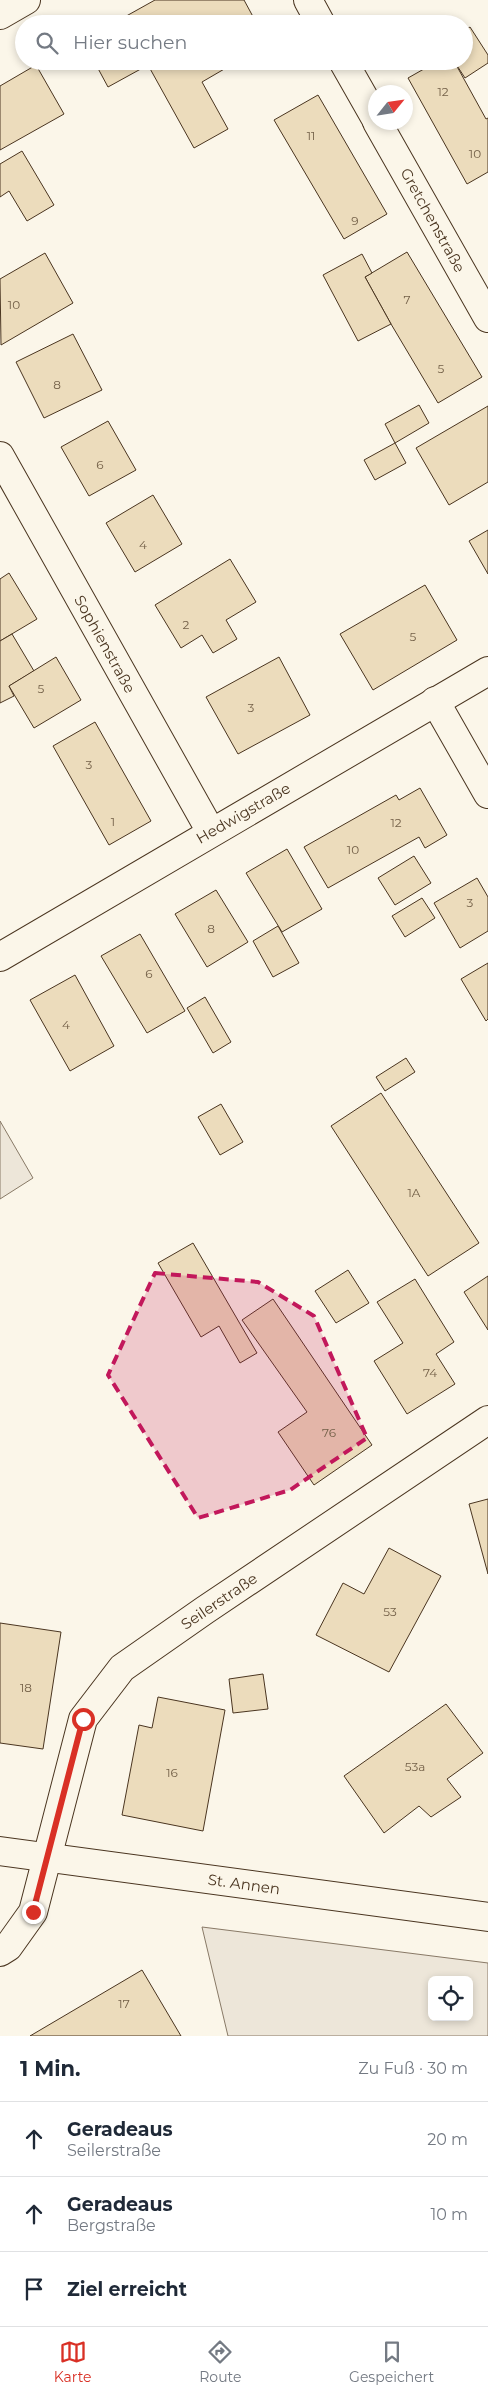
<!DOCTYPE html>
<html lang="de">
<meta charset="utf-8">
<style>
:root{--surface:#fff;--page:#f2f2f3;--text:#1f2937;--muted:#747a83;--line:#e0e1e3;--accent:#d93025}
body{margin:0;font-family:Montserrat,sans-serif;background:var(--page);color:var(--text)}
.controls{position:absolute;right:15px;bottom:15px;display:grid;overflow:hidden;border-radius:8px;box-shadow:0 2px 8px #0003}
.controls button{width:45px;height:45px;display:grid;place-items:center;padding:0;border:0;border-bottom:1px solid var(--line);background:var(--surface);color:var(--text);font:25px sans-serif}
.compass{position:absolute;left:368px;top:85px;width:45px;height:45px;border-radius:50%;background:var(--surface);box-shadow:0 2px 8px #0003;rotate:60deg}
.stop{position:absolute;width:15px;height:15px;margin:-11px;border:4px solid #d93025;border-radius:50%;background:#fff}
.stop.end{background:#d93025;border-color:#fff;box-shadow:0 1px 5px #0008}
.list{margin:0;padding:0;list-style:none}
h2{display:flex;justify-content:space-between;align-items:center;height:65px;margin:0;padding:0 20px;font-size:21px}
h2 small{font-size:16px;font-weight:400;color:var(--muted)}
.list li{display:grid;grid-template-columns:32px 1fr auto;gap:15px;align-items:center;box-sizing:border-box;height:75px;padding:0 20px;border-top:1px solid var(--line)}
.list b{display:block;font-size:19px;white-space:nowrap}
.list p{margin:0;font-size:16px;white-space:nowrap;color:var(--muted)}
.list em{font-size:16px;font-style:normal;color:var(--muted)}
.icon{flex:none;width:28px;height:28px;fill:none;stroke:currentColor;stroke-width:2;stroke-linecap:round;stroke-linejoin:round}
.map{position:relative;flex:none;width:488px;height:2036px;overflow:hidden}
.search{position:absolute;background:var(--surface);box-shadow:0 2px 8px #0003;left:15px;right:15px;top:15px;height:55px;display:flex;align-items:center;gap:12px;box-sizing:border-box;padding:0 18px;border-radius:28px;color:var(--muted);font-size:19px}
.sheet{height:290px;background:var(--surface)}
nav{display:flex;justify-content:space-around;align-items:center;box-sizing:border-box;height:70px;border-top:1px solid var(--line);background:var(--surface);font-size:14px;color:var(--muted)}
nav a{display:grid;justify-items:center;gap:2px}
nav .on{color:var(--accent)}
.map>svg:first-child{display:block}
</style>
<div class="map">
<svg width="488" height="2036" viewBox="0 0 488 2036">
<rect width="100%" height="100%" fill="#fbf6e9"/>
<!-- green -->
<g fill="#ede6d9" stroke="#887966" fill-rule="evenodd">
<path d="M 0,1121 L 33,1178 L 0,1199 Z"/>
<path d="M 202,1927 L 488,1963 L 488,2036 L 228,2036 ZM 432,1980 L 469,1980 L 469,2017 L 432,2017 Z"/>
</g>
<!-- building -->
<g fill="#ecdcbc" stroke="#4a3520">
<path d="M 155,0 L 244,0 L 257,24 L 112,24 Z"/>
<path d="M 470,27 L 488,55 L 488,63 L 465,78 L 454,61 L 464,61 L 464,31 Z"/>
<path d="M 94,61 L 238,61 L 202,82 L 228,129 L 194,148 L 148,65 L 108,87 Z"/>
<path d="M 438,61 L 454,61 L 486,119 L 488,118 L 488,172 L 467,184 L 408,78 Z"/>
<path d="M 36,65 L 64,114 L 0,150 L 0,86 Z"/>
<path d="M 318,95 L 387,214 L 344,239 L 274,120 Z"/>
<path d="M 22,151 L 54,205 L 27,221 L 9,191 L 0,197 L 0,164 Z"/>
<path d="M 407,252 L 482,377 L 438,403 L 391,324 L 365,277 Z"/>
<path d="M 45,253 L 73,303 L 1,345 L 0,279 Z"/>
<path d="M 362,254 L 372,273 L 365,277 L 391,324 L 358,341 L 323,275 Z"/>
<path d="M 73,334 L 102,390 L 44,418 L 16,362 Z"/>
<path d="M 419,405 L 429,423 L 395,443 L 385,424 Z"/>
<path d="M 488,406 L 488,482 L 449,505 L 416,448 Z"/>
<path d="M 108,421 L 136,470 L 89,496 L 61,447 Z"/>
<path d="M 395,443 L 406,463 L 375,480 L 364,460 Z"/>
<path d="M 153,495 L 182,544 L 135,572 L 106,523 Z"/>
<path d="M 488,530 L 488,574 L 469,541 Z"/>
<path d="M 230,559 L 256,602 L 226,620 L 237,639 L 213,653 L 202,635 L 181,648 L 155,605 Z"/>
<path d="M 9,573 L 37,619 L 0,641 L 0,579 Z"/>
<path d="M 425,585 L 457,640 L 373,690 L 340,634 Z"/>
<path d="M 12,634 L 34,671 L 9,686 L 14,696 L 0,703 L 0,641 Z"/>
<path d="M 56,657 L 81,700 L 34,728 L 9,686 Z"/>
<path d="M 279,657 L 310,715 L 238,754 L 206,697 Z"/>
<path d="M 95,722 L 151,821 L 109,845 L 53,746 Z"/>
<path d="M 420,788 L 447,835 L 425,848 L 419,837 L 328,888 L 304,847 L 396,795 L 399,800 Z"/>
<path d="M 287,849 L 322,909 L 282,932 L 246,873 Z"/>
<path d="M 414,856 L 431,883 L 395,905 L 378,878 Z"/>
<path d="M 477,878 L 488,897 L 488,931 L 460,948 L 434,903 Z"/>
<path d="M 216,890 L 248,942 L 207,967 L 175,914 Z"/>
<path d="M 422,898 L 435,918 L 405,937 L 392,916 Z"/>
<path d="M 278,926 L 299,963 L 273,977 L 253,941 Z"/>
<path d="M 140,934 L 185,1011 L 147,1033 L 101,956 Z"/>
<path d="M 488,963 L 488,1019 L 486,1021 L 461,979 Z"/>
<path d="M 75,975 L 114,1046 L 70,1071 L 30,1000 Z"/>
<path d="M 205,997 L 231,1042 L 213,1053 L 187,1008 Z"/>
<path d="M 406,1058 L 415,1072 L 385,1091 L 376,1077 Z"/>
<path d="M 381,1093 L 479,1243 L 428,1276 L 331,1126 Z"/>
<path d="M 221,1104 L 243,1142 L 220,1155 L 198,1117 Z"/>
<path d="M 193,1243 L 257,1353 L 240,1363 L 219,1326 L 201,1337 L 158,1263 Z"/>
<path d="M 348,1270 L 369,1303 L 336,1323 L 315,1291 Z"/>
<path d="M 488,1276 L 488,1330 L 464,1292 Z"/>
<path d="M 415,1279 L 454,1342 L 436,1354 L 455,1384 L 407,1414 L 374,1361 L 403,1343 L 377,1302 Z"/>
<path d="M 273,1299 L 372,1445 L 314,1485 L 278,1432 L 307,1412 L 242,1320 Z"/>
<path d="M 488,1499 L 488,1574 L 469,1504 Z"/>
<path d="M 389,1548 L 441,1576 L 389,1672 L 316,1635 L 343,1583 L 364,1594 Z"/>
<path d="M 0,1623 L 61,1632 L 43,1749 L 0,1743 Z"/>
<path d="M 263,1674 L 268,1709 L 233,1713 L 229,1679 Z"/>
<path d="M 158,1697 L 225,1710 L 203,1831 L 122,1815 L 139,1725 L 152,1728 Z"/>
<path d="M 446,1704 L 483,1753 L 447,1779 L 461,1797 L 431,1817 L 419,1806 L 384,1833 L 344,1776 Z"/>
<path d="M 142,1970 L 181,2036 L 30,2036 Z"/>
</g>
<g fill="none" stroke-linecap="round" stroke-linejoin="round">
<!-- minor casing -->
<g stroke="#4a3520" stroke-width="30">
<g id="minor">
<path d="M 308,0 L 321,24"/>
<path d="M 0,15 L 26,0"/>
<path d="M 343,61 L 376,119"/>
<path d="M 377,122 L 488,318"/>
<path d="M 0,456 L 211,832"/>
<path d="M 435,701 L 488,794"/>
<path d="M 0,957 L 488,671"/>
<path d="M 0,1952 L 8,1947 L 33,1912 L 83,1719 L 122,1668 L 205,1610 L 488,1420"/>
</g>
</g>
<!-- major casing -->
<g stroke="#4a3520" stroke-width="30">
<path id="major" d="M 0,1851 L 488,1917"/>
</g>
<!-- minor -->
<use href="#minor" stroke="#fbf6e9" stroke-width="28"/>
<!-- major -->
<use href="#major" stroke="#fbf6e9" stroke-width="28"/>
</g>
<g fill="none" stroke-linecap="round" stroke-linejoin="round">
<!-- route -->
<path stroke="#d93025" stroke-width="6" d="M 33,1912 L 83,1719"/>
</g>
<!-- marked area -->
<path fill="#c2185b" fill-opacity="0.2" stroke="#c2185b" stroke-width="4" stroke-dasharray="10 6" stroke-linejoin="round" d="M 155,1273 L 258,1282 L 314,1316 L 367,1438 L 290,1490 L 198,1518 L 108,1375 Z"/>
<g text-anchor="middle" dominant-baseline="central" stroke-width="4" stroke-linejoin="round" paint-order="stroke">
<!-- number labels -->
<g font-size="12" fill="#725f47">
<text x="443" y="91">12</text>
<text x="311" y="135">11</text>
<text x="475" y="153">10</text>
<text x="355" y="220">9</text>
<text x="407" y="299">7</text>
<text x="14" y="304">10</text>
<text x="441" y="368">5</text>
<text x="57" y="384">8</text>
<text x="100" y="464">6</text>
<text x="143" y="544">4</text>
<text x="186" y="624">2</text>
<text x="413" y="636">5</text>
<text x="41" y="688">5</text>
<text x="251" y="707">3</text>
<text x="89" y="764">3</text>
<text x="113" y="821">1</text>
<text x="396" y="822">12</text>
<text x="353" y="849">10</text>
<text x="470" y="902">3</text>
<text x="211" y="928">8</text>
<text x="149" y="973">6</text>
<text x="66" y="1024">4</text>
<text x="414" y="1192">1A</text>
<text x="430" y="1372">74</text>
<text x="329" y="1432">76</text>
<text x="390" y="1611">53</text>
<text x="26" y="1687">18</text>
<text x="415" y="1766">53a</text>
<text x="172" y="1772">16</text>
<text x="124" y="2003">17</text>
</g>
<!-- street labels -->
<g font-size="15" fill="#4a3520" stroke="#fbf6e9">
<text transform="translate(433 220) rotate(61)">Gretchenstraße</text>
<text transform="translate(105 644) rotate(61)">Sophienstraße</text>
<text transform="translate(243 813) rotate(-30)">Hedwigstraße</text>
<text transform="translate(219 1601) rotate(-34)">Seilerstraße</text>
<text transform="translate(244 1884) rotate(8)">St. Annen</text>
</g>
</g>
</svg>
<div class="controls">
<button><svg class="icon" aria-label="locate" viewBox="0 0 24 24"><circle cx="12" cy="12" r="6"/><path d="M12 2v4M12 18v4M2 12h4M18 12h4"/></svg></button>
</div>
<svg class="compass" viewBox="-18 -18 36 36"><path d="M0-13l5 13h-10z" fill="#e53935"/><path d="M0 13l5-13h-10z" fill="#747a83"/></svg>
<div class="stop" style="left:83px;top:1719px"></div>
<div class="stop end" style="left:33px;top:1912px"></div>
<div class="search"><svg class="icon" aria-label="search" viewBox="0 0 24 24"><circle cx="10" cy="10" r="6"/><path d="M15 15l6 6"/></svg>Hier suchen</div>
</div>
<section class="sheet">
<h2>1 Min.<small>Zu Fuß · 30 m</small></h2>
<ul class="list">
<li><svg class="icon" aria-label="ahead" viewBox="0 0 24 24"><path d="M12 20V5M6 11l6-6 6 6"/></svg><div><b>Geradeaus</b><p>Seilerstraße</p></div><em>20 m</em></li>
<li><svg class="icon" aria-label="ahead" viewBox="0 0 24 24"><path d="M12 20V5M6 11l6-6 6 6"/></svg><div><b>Geradeaus</b><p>Bergstraße</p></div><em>10 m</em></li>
<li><svg class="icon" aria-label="arrive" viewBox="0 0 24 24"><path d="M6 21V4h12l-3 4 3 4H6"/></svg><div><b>Ziel erreicht</b></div></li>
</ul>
</section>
<nav>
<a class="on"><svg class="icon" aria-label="map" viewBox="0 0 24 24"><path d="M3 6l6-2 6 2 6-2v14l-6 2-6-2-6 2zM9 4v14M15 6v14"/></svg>Karte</a>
<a><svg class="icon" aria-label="directions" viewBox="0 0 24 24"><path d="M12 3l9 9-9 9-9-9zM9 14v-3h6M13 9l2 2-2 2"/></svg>Route</a>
<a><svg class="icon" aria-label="saved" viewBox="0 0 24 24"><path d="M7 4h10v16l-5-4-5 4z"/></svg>Gespeichert</a>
</nav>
